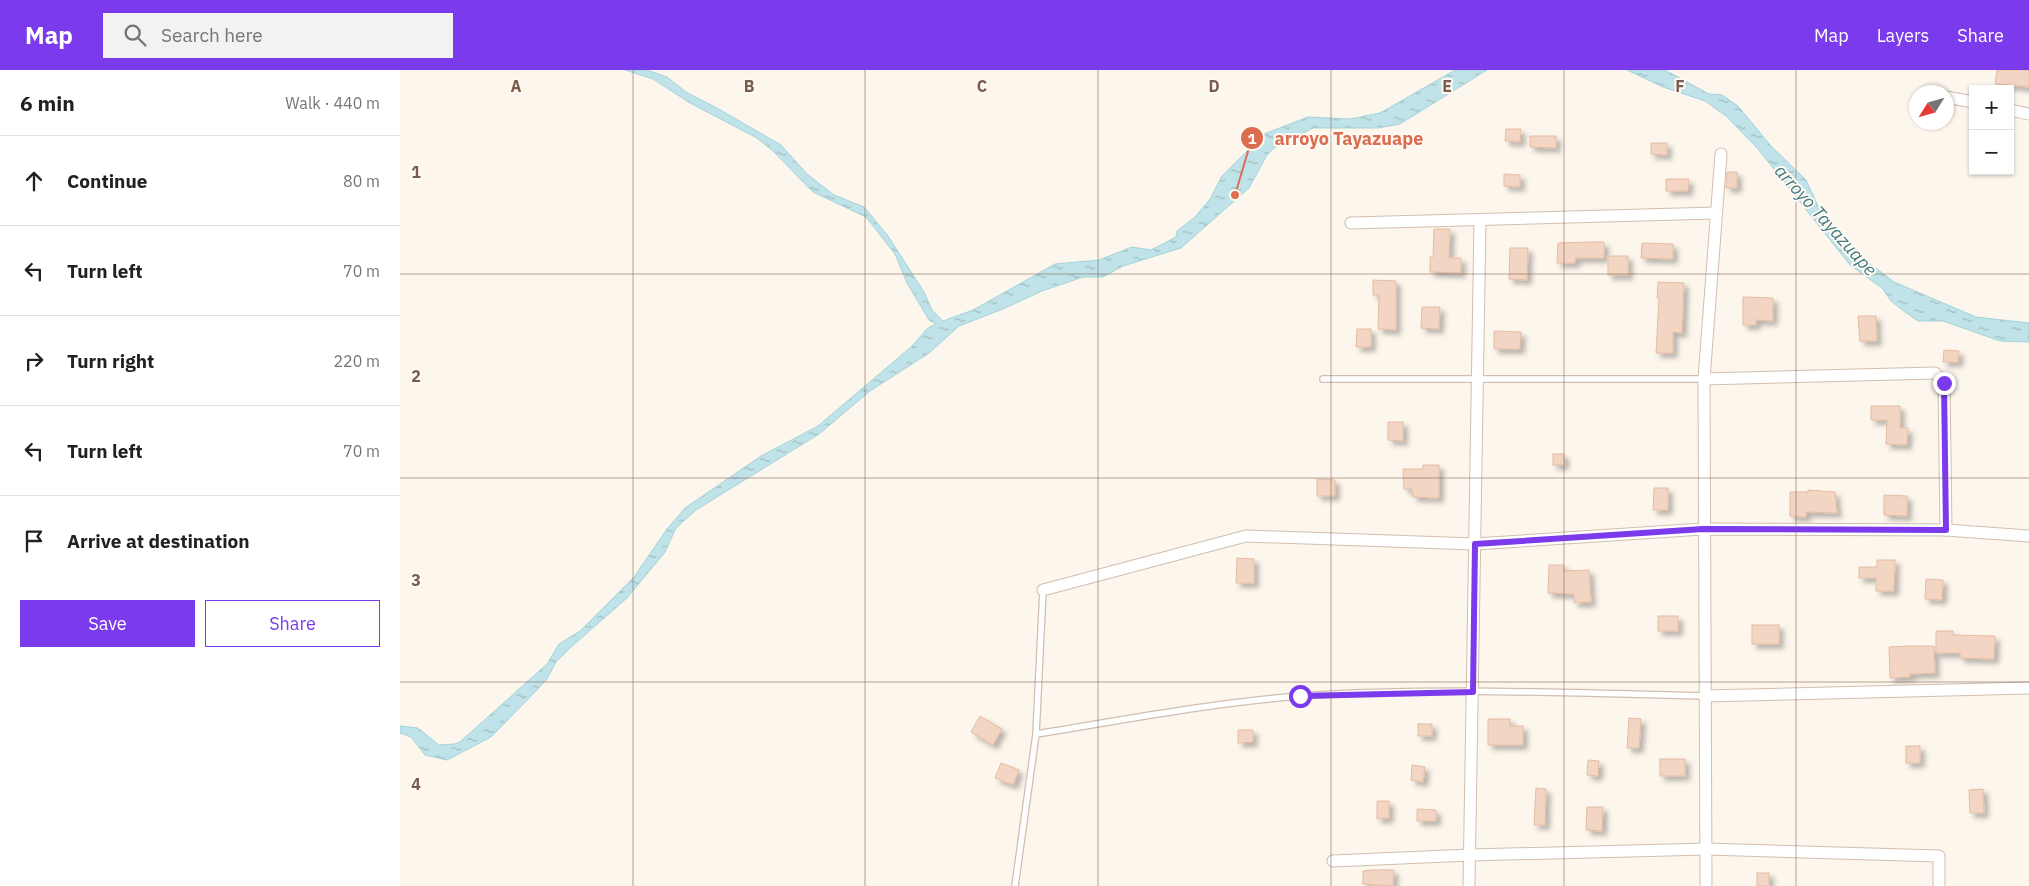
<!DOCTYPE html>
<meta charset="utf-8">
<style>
:root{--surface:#fff;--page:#f2f2f2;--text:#202124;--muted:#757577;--line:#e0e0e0;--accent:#7c3aed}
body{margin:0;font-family:"IBM Plex Sans",sans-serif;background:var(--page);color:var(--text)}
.controls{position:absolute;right:15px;top:15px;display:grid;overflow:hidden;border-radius:0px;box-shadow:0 1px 4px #0004}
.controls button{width:45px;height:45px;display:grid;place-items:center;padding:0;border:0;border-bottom:1px solid var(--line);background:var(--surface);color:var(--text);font:25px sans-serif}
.compass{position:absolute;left:1509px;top:15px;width:45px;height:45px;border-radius:50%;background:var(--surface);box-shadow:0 1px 4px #0004;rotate:233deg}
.stop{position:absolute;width:15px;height:15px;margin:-11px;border:4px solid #7c3aed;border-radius:50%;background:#fff}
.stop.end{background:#7c3aed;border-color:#fff;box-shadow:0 1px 5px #0008}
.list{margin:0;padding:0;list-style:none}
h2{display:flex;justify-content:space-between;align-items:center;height:65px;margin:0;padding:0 20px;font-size:21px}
h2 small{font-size:16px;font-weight:400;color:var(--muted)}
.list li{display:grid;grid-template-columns:32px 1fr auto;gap:15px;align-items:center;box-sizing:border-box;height:90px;padding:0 20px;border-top:1px solid var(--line)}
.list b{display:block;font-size:19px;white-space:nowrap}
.list em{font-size:16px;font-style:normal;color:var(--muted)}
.actions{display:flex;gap:10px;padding:15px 20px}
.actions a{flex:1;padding:11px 0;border:1px solid var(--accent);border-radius:0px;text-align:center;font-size:18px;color:var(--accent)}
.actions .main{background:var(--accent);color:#fff}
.icon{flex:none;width:28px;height:28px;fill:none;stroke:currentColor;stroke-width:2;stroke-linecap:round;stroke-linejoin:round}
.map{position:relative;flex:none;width:1629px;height:816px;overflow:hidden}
header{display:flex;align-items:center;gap:30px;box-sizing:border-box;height:70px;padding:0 25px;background:var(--accent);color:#fff}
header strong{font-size:24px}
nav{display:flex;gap:28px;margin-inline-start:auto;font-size:18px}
.search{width:350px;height:45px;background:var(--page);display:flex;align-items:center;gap:12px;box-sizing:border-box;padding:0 18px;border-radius:0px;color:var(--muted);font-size:19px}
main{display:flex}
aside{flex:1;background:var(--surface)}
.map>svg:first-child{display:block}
</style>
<header>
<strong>Map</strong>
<div class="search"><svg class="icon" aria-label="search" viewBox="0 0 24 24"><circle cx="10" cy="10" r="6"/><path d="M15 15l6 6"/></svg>Search here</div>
<nav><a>Map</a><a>Layers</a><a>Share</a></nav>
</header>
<main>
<aside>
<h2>6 min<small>Walk · 440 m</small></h2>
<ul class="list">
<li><svg class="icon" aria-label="ahead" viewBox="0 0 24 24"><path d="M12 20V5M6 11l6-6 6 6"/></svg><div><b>Continue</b></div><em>80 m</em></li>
<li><svg class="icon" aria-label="left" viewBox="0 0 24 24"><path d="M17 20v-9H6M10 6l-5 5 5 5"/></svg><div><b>Turn left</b></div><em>70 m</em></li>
<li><svg class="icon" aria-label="right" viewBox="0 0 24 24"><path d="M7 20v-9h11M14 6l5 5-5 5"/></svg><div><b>Turn right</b></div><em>220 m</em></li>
<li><svg class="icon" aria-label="left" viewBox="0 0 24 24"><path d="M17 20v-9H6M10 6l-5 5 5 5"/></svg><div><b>Turn left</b></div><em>70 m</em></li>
<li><svg class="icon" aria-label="arrive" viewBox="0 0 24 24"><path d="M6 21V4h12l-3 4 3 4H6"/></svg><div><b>Arrive at destination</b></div></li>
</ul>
<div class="actions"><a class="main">Save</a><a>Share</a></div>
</aside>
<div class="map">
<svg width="1629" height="816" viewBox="0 0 1629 816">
<defs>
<pattern id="water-ripples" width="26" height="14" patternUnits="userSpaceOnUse" patternTransform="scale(1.25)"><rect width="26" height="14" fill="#bfe3e8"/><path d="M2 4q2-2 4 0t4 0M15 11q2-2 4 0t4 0" fill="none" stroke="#a0bbbe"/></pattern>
<filter id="shadow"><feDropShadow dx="4.5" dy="4.5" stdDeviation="2.5" flood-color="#0004"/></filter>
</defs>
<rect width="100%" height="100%" fill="#fdf6ec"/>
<!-- water -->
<g fill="url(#water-ripples)" stroke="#a5d3da">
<path d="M 225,0 L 247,0 L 267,7 L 286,22 L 317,38 L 381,75 L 407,104 L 434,125 L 464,137 L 488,166 L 524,222 L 532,240 L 543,251 L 573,240 L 655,194 L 699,190 L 732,177 L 751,180 L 776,167 L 777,161 L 795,147 L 810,129 L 822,106 L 864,64 L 908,47 L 950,49 L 980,43 L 1055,0 L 1087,0 L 1000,54 L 978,58 L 913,58 L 874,78 L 867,85 L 849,118 L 781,178 L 723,196 L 703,207 L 683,207 L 642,221 L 603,239 L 559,256 L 529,283 L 470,321 L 419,364 L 296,440 L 276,458 L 265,482 L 227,528 L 171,577 L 156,592 L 147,609 L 136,621 L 91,667 L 47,690 L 25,685 L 11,667 L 0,663 L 0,656 L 18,658 L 39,675 L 55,674 L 61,671 L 147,594 L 159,574 L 180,561 L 234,507 L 267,459 L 285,438 L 361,386 L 418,356 L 511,277 L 528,258 L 536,254 L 529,250 L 507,213 L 495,184 L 466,147 L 413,122 L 373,81 L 357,68 L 290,33 L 253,9 Z"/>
<path d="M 1227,0 L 1265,0 L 1309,24 L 1322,25 L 1338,36 L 1371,76 L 1406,110 L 1419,138 L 1442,166 L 1460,186 L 1494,212 L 1576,247 L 1629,253 L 1629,272 L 1600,271 L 1543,251 L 1518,251 L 1505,242 L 1491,231 L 1482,218 L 1450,195 L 1358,79 L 1326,46 L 1305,31 L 1263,17 Z"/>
</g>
<!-- building -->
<g fill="#f3d5c3" stroke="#e6bba3" filter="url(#shadow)">
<path d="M 1597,0 L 1629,0 L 1629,17 L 1595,14 Z"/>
<path d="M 1106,59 L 1121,59 L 1120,72 L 1105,71 Z"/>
<path d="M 1130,66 L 1156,66 L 1156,78 L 1130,77 Z"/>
<path d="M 1251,73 L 1267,73 L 1267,85 L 1251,84 Z"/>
<path d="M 1327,102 L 1337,102 L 1337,118 L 1326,118 Z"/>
<path d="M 1104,104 L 1120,105 L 1120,117 L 1104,116 Z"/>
<path d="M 1266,109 L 1289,109 L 1288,121 L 1266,121 Z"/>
<path d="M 1034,159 L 1050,159 L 1049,188 L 1061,188 L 1061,203 L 1030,202 L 1030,187 L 1033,187 Z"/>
<path d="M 1190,172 L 1204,172 L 1204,188 L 1176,188 L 1175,193 L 1157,193 L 1158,173 Z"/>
<path d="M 1242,173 L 1273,174 L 1273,189 L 1241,188 Z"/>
<path d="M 1110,178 L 1128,178 L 1127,210 L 1109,209 Z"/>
<rect x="1208" y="186" width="20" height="19"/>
<path d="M 973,210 L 996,211 L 996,260 L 978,259 L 979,225 L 973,225 Z"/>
<path d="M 1258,212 L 1284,213 L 1282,263 L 1273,262 L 1273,283 L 1256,283 L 1259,228 L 1257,228 Z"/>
<path d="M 1343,227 L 1373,228 L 1373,251 L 1356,250 L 1356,255 L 1343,255 Z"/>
<path d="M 1022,237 L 1040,237 L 1039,259 L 1021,258 Z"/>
<path d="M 1458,246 L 1476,246 L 1477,271 L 1460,271 Z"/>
<path d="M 957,259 L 971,259 L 971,277 L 956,277 Z"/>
<path d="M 1094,261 L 1121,262 L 1120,279 L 1094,279 Z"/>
<path d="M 1544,280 L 1559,281 L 1558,292 L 1543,292 Z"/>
<path d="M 1471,336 L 1500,336 L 1500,358 L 1508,358 L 1507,375 L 1486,374 L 1487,350 L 1471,350 Z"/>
<path d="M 988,352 L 1003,352 L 1003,371 L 988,370 Z"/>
<rect x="1153" y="384" width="11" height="11"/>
<path d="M 1023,395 L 1039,395 L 1039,428 L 1013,427 L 1012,419 L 1004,419 L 1003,399 L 1023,399 Z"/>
<path d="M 917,409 L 935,410 L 935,426 L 917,426 Z"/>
<path d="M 1254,418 L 1268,418 L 1268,440 L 1253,440 Z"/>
<path d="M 1408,420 L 1435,422 L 1437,443 L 1406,442 L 1406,447 L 1390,446 L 1390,422 L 1408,422 Z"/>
<path d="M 1484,425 L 1507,426 L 1507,446 L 1484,445 Z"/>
<path d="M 837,488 L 854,489 L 854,513 L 836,513 Z"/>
<path d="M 1477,490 L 1495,490 L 1494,521 L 1476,521 L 1476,508 L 1459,508 L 1459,497 L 1477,497 Z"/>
<path d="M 1149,495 L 1164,495 L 1164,501 L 1189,500 L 1191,532 L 1174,533 L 1174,524 L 1148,523 Z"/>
<path d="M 1526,509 L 1543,510 L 1542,530 L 1525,529 Z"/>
<rect x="1258" y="546" width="20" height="15"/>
<rect x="1352" y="555" width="27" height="19"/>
<path d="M 1536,561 L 1553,561 L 1553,565 L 1595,566 L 1594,589 L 1560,588 L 1560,583 L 1536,583 Z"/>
<path d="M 1509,576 L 1534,576 L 1535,603 L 1510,604 L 1510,607 L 1490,608 L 1489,577 Z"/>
<path d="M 580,646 L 602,659 L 593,675 L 571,662 Z"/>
<path d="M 1229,648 L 1241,649 L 1239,678 L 1227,678 Z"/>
<path d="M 1088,649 L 1110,649 L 1110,656 L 1123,656 L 1123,675 L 1088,675 Z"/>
<rect x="1018" y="654" width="14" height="12"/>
<path d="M 838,660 L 853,660 L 853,672 L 838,673 Z"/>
<rect x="1506" y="676" width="14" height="17"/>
<rect x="1260" y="689" width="25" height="17"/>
<path d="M 1188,690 L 1199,691 L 1198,706 L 1187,705 Z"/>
<path d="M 601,693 L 619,700 L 613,715 L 595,708 Z"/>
<path d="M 1012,695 L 1025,697 L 1023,712 L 1011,710 Z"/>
<path d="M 1136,718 L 1146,719 L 1145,755 L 1134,755 Z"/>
<path d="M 1583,719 L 1584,743 L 1570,743 L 1569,720 Z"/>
<path d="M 977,731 L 989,731 L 989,748 L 977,749 Z"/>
<path d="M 1187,737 L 1203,737 L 1202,761 L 1186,760 Z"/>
<path d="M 1017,739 L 1036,740 L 1036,751 L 1017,751 Z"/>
<path d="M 971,800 L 994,800 L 993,816 L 963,814 L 963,801 Z"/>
<rect x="1357" y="803" width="12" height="13"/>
</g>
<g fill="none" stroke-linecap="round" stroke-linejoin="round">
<!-- lane casing -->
<g stroke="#d1beb0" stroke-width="8">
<g id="lane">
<path d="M 923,309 L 1304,309"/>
<path d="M 636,664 C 723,650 811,633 899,626 C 1033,617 1169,623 1304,626"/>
<path d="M 615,816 L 636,664 L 643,520"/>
</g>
</g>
<!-- street casing -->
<g stroke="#d1beb0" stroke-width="13">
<g id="street">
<path d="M 1546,27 L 1573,32"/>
<path d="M 1610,40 L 1629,44"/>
<path d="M 951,153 L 1316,143"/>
<path d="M 1304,309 L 1535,303 L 1544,313 L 1546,460"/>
<path d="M 643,520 L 846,466 L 1075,474 L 1303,459 L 1546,460 L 1629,466"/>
<path d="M 1304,626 L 1629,618"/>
<path d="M 933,791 L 1070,785 L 1307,779 L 1539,786 L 1539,816"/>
<path d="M 1069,816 L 1080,151"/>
<path d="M 1306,816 L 1304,309 L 1321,84"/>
</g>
</g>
<!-- lane -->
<use href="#lane" stroke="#fff" stroke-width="5.5"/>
<!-- street -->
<use href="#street" stroke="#fff" stroke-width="11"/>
</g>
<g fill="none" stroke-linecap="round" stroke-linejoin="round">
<!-- route -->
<path stroke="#7c3aed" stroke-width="6" d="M 900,626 L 1073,622 L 1075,474 L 1303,459 L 1546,460 L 1544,313"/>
</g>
<!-- grid -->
<path fill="none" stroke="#7a5c4d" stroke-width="1" stroke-opacity="0.55" d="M 233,0 L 233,816M 465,0 L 465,816M 698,0 L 698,816M 931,0 L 931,816M 1164,0 L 1164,816M 1396,0 L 1396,816M 0,204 L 1629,204M 0,408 L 1629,408M 0,612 L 1629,612"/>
<g text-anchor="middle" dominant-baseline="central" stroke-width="4" stroke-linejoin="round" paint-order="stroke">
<!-- water labels -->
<g font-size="18" font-style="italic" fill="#437c86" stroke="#fffaf3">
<text transform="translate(1426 150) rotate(48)">arroyo Tayazuape</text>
</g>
</g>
<g font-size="16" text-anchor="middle" font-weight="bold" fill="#7a5c4d" stroke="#fffaf3" stroke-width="4" stroke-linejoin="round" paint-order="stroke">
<text x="116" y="22">A</text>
<text x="349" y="22">B</text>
<text x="582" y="22">C</text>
<text x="814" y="22">D</text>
<text x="1047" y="22">E</text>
<text x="1280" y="22">F</text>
<text x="16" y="108">1</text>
<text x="16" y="312">2</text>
<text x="16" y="516">3</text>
<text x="16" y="720">4</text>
</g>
<!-- callouts -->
<path fill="none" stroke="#dc6d51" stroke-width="2" d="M835 125L852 68"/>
<g fill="#dc6d51" stroke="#fffaf3" stroke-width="2">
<circle cx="835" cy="125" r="5"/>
<circle cx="852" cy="68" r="12"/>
</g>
<g font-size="15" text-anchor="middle" font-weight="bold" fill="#fff">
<text x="852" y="74">1</text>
</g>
<g font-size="18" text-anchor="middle" font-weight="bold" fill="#dc6d51" stroke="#fffaf3" stroke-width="4" stroke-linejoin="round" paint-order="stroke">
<text x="949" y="75">arroyo Tayazuape</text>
</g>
</svg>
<div class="controls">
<button>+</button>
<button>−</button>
</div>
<svg class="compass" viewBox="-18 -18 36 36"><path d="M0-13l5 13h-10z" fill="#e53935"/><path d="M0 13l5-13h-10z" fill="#757577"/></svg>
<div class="stop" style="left:900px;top:626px"></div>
<div class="stop end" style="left:1544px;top:313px"></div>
</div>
</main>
